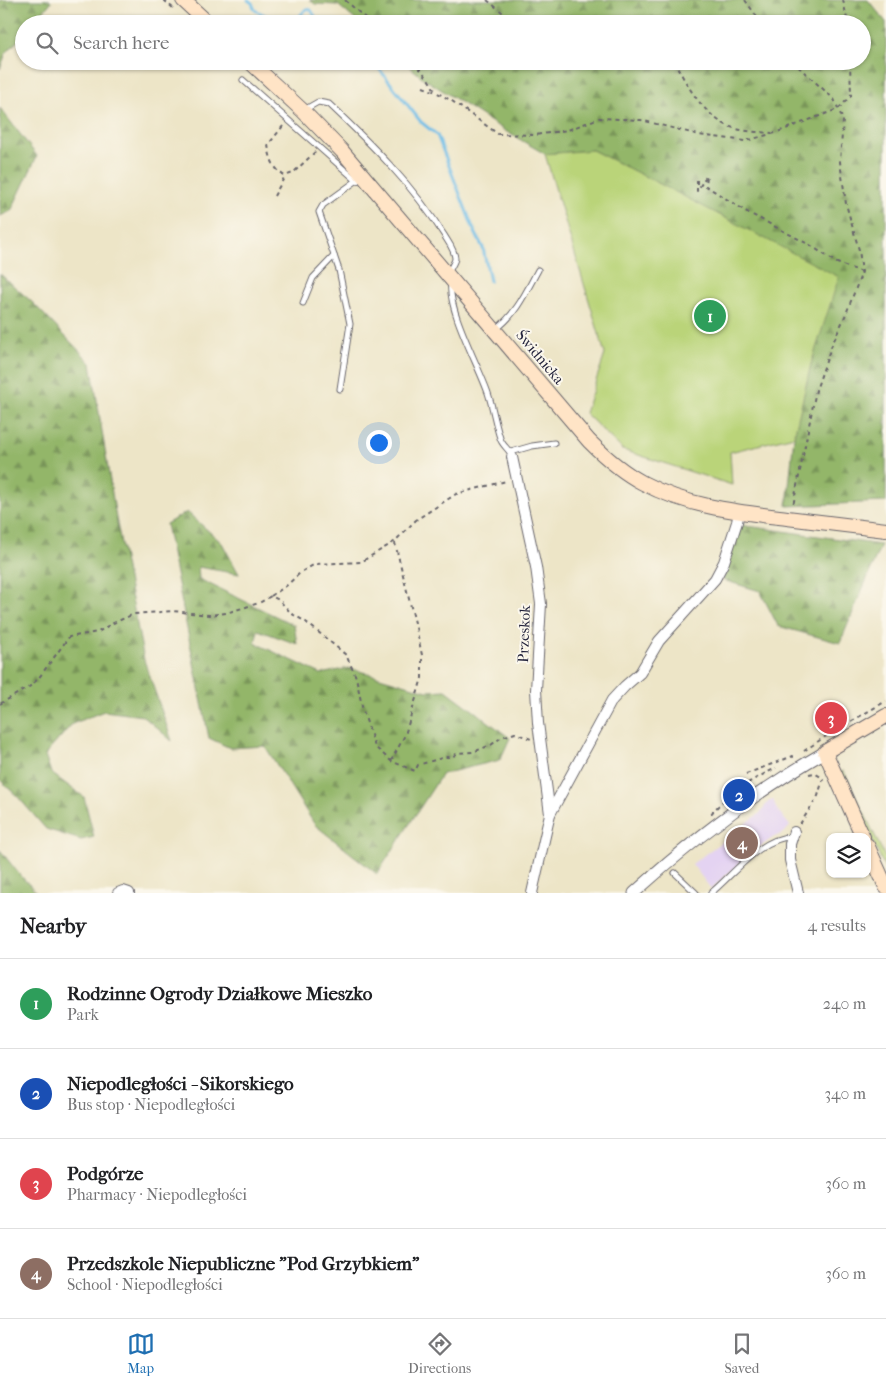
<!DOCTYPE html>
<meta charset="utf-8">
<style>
:root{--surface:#fff;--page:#f2f2f2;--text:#202124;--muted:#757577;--line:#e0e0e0;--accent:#1f6fb2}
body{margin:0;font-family:"IM FELL French Canon",serif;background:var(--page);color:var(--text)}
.controls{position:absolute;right:15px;bottom:15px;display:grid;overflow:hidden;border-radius:10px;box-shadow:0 1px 4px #0004}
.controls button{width:45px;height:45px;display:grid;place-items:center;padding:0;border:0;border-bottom:1px solid var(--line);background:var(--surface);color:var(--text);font:25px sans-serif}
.you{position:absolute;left:378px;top:442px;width:18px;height:18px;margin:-12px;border:4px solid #fff;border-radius:50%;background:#1a73e8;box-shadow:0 0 0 8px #1a73e833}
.badge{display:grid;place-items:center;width:32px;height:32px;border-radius:50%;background:var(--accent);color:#fff;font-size:16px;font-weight:700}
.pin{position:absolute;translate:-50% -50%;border:2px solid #fff;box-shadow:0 1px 5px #0006}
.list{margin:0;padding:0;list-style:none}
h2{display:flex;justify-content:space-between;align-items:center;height:65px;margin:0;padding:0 20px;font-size:21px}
h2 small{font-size:16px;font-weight:400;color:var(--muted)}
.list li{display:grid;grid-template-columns:32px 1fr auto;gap:15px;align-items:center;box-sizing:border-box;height:90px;padding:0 20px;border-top:1px solid var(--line)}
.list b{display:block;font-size:19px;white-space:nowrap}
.list p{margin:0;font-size:16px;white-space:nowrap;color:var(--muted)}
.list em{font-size:16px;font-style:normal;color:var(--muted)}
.icon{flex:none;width:28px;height:28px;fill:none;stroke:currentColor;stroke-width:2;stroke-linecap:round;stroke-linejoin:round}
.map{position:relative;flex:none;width:886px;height:893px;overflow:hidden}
.search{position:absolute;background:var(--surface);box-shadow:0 1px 4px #0004;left:15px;right:15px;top:15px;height:55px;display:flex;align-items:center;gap:12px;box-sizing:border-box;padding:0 18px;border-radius:28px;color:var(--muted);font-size:19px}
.sheet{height:425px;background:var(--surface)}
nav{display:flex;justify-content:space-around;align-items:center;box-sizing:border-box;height:70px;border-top:1px solid var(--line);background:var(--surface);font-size:14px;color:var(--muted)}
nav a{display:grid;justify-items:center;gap:2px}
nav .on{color:var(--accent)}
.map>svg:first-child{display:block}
</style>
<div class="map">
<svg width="886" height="893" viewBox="0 0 886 893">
<defs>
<pattern id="grass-tufts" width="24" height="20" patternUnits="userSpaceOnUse" patternTransform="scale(1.25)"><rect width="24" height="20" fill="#bad479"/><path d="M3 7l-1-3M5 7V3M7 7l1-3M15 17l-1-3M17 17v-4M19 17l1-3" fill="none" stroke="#a0b66a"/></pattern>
<pattern id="forest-firs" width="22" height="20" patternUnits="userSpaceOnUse" patternTransform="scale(1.25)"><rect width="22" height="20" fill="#93b669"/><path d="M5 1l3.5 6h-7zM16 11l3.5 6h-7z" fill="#789458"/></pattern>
</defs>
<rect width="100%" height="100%" fill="#fbf7ec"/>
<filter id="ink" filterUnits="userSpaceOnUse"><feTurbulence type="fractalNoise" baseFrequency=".02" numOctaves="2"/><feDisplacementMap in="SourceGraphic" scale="10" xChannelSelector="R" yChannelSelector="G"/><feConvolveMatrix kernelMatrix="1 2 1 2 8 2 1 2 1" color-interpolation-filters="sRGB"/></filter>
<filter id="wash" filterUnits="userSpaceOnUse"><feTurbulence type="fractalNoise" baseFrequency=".0096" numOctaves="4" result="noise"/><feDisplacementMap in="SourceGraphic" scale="20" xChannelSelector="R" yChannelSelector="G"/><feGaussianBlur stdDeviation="1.12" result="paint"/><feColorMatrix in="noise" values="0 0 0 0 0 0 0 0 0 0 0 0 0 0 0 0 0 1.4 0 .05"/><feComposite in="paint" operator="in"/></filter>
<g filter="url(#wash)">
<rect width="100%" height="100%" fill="#ede5c7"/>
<!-- built -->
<path fill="#e4d3f2" d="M 773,799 L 776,808 L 790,826 L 784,833 L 774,837 L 748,855 L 711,889 L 692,864 L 760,813 L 768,802 Z"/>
<!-- grass -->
<path fill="url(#grass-tufts)" stroke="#6e7b5a" d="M 844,771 L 886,859 L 886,870 L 840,772 Z"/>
<!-- forest -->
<g fill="url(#forest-firs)" stroke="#5a6c52">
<path d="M 0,0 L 50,0 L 51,2 L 33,24 L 24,24 L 24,34 L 6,53 L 0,69 Z"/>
<path d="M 310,0 L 868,0 L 886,22 L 886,502 L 787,506 L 794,436 L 811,364 L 838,277 L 658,183 L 592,150 L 545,154 L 507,132 L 423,78 L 403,61 L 862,61 L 862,24 L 360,24 L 338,5 L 315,4 Z"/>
<path d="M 0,108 L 37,156 L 11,211 L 0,216 Z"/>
<path d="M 0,274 L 32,302 L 91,363 L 116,518 L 144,660 L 172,741 L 143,716 L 104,711 L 72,724 L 45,755 L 51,773 L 84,797 L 94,837 L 81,840 L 46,829 L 18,797 L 0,780 Z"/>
<path d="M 187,512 L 222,543 L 239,574 L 198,567 L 199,579 L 294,625 L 297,644 L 258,630 L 255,643 L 321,674 L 349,668 L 427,691 L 446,690 L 510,738 L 500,760 L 442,774 L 377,874 L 315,825 L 265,746 L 230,748 L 209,738 L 166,524 Z"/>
<path d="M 740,525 L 881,545 L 840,643 L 778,626 L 760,591 L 723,580 Z"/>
<path d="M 0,850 L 19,874 L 37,893 L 0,893 Z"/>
</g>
<!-- green -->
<path fill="#bad479" stroke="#6e7b5a" d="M 592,150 L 658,183 L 839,277 L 811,364 L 794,436 L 730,452 L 732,485 L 623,450 L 585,413 L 605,354 L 545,154 Z"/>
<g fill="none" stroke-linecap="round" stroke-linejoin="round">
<!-- stream -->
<g stroke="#6bbbe6" stroke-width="3">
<path d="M 248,0 L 252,3 L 255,10 L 283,24"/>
<path d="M 293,24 L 306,9 L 311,10 L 316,18 L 331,24"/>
<path d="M 373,61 L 421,122 L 437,135 L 473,228 L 483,248 L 490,281"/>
</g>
</g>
</g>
<g filter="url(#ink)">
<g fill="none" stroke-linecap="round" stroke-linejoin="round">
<!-- service casing -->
<g stroke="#69666c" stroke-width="7">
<g id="service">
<path d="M 243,80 L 357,181"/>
<path d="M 304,110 L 318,102 L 329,104 C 371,144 413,185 444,235 C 448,242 455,250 455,259 C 454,263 450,269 448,273"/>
<path d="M 451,283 C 447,309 479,366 488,393 C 493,408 495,423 500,438 C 502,446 510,449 512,457"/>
<path d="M 303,303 L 313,278 L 334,256"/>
<path d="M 496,329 C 516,315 527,290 538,270"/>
<path d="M 340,389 L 350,324 L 339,270 L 319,212 L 323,205 L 363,176"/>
<path d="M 511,452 L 532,446 L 554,443"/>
<path d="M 675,873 L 696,893"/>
<path d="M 711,893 C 733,875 762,836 792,837"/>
</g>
</g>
<!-- minor casing -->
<g stroke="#69666c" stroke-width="12">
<g id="minor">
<path d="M 512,457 L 536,567 L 541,604 L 536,690 L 538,723 L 550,814"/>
<path d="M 794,832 L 790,844 L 790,860 L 798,893"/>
<path d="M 118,893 L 123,891 L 129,893"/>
<path d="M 532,893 L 550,814 L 612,700 L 625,686 L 640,673 L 659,641 L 715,579 L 724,562 L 737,522 L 739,512"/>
</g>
</g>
<!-- tertiary casing -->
<g stroke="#69666c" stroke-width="13">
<path id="tertiary" d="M 634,893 C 692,840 757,791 825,752"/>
</g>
<!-- secondary casing -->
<g stroke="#69666c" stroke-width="16">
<g id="secondary">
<path d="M 183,0 L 209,24"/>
<path d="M 249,61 L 303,111 L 342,151 L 589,441 C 605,457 622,472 643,483 C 688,507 738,512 787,518 C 820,522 853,526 886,530"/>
<path d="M 863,837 L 825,752 L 886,716"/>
<path d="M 867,845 L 886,887"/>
</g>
</g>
<!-- path -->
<g stroke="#69666c" stroke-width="2" stroke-dasharray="4 4" stroke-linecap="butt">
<path d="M 164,0 L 175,10"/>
<path d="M 345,0 L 372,24"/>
<path d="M 487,0 L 507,16 L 529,20 L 551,19 L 620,24"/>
<path d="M 745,0 L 762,24"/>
<path d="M 843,0 L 848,24"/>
<path d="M 413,61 L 427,77 L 436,92"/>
<path d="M 674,61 C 688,87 706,121 737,129 C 747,132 761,132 772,133"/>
<path d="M 792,61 L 834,99 L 843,120 L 840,162 L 846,204 L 859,250 L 862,272 L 846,314 L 831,347 L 816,390 L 793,506"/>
<path d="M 423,87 L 436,92 L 452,101 L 498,134 L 535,135 L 568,130 L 599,118 L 641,120 L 699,135 L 745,141 L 775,133 L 838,109 L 851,96 L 850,61"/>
<path d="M 283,126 L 268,145 C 270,158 273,169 285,176 L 293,173 L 315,152"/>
<path d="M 697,180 L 697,191 L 707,175 L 706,186 L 747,212 L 810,245 L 837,263 L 862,272"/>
<path d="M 274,196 L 285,176"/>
<path d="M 271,596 L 286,586 L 301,572 L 315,564 L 361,562 L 394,542 L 416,520 L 456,494 L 506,481"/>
<path d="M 0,704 L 29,687 L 38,679 L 69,637 L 98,632 L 111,624 L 134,614 L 173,611 L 209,615 L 226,613 L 259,603 L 271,596 L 279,600 L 292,614 L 306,622 L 346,655 L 356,677 L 363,711 L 375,747 L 391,761 L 415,771 L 418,765 L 445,757 L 452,757 L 458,753 L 473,752 L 491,745 L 502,737 L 515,733 L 531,739"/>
<path d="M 804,751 L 823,738 L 886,701"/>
<path d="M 391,761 L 405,735 L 422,678 L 422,655 L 415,623 L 395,543"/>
<path d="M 746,774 L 793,756 L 793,759"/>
<path d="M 809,774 L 814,773 L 823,778"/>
<path d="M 711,814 C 727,794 753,779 776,768"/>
<path d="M 800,824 L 818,796 L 823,779"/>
</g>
<!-- service -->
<use href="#service" stroke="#fff" stroke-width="5"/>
<!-- minor -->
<use href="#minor" stroke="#fff" stroke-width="10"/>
<!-- tertiary -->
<use href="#tertiary" stroke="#fff" stroke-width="11"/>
<!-- secondary -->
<use href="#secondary" stroke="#ffe4c6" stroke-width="14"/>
</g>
</g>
<g text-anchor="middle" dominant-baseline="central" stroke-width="4" stroke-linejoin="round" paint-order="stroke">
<!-- street labels -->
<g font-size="15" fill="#22223b" stroke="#fbf7ec">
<text transform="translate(540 357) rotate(50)">Świdnicka</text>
<text transform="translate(524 634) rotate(-88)">Przeskok</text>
</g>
</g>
</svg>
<div class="controls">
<button><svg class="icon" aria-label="layers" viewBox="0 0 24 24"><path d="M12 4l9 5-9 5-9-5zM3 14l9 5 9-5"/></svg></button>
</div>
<div class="you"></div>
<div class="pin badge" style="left:710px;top:316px;background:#2e9e5b">1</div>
<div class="pin badge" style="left:739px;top:795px;background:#1a4fb4">2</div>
<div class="pin badge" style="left:831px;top:718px;background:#e0444e">3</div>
<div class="pin badge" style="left:742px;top:843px;background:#8d6e63">4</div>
<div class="search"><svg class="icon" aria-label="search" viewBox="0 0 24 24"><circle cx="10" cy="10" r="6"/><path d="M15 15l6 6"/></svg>Search here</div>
</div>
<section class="sheet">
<h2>Nearby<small>4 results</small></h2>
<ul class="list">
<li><span class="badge" style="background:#2e9e5b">1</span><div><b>Rodzinne Ogrody Działkowe Mieszko</b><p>Park</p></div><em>240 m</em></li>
<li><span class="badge" style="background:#1a4fb4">2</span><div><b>Niepodległości - Sikorskiego</b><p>Bus stop · Niepodległości</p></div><em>340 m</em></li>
<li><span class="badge" style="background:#e0444e">3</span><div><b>Podgórze</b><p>Pharmacy · Niepodległości</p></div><em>360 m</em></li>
<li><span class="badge" style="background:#8d6e63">4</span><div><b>Przedszkole Niepubliczne &quot;Pod Grzybkiem&quot;</b><p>School · Niepodległości</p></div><em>360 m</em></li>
</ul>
</section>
<nav>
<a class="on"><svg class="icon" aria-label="map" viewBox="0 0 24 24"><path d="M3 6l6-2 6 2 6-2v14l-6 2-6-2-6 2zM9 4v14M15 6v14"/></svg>Map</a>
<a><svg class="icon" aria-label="directions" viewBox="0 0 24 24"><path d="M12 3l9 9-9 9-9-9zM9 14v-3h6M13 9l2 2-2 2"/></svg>Directions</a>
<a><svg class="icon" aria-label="saved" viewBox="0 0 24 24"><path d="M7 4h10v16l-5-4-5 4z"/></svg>Saved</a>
</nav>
